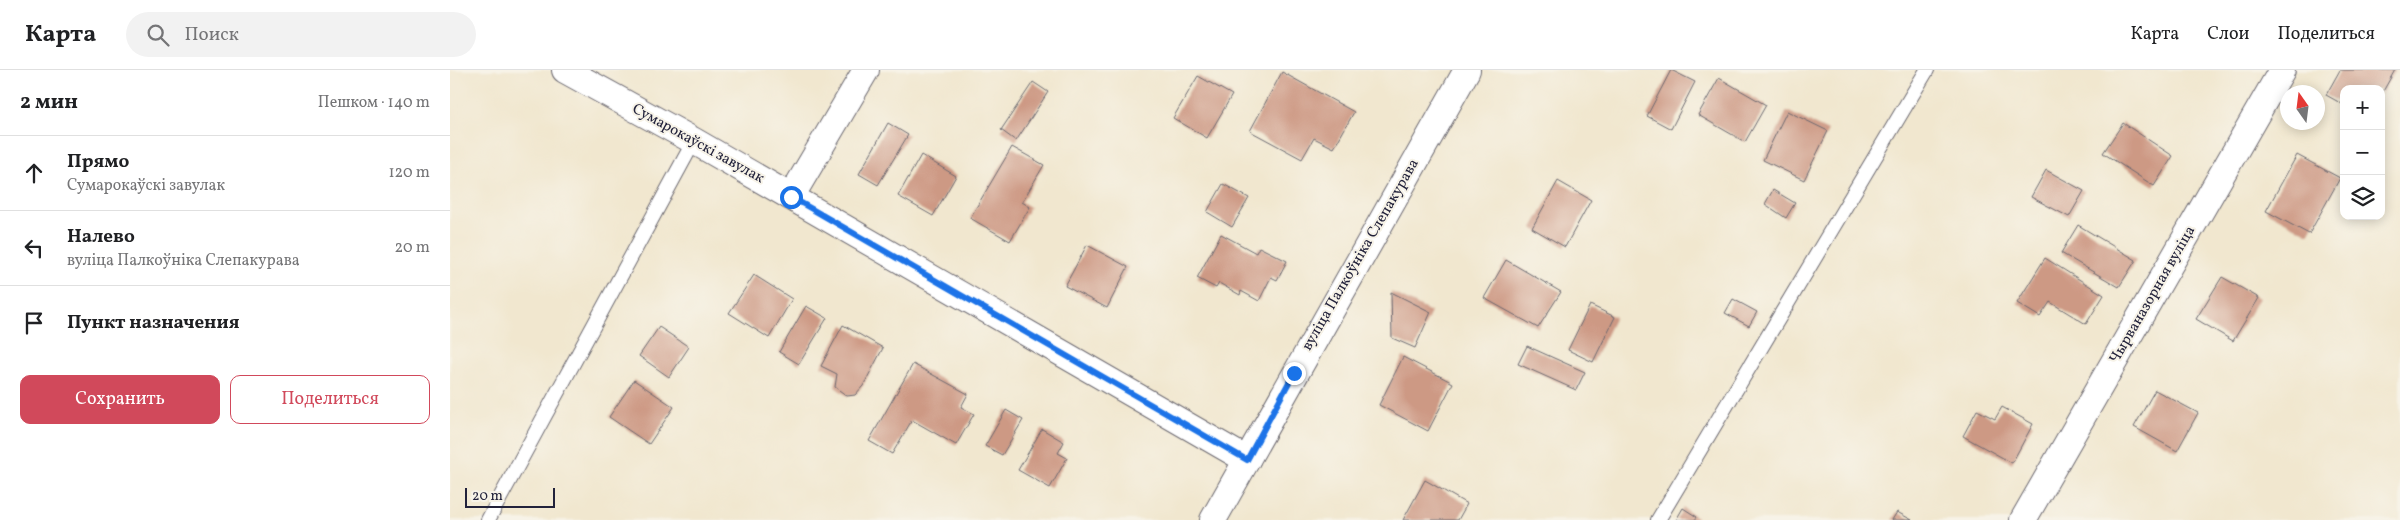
<!DOCTYPE html>
<html lang="ru">
<meta charset="utf-8">
<style>
:root{--surface:#fff;--page:#f2f2f2;--text:#202124;--muted:#757577;--line:#e0e0e0;--accent:#d1495b}
body{margin:0;font-family:Vollkorn,serif;background:var(--page);color:var(--text)}
.controls{position:absolute;right:15px;top:15px;display:grid;overflow:hidden;border-radius:10px;box-shadow:0 2px 12px #0003}
.controls button{width:45px;height:45px;display:grid;place-items:center;padding:0;border:0;border-bottom:1px solid var(--line);background:var(--surface);color:var(--text);font:25px sans-serif}
.compass{position:absolute;left:1830px;top:15px;width:45px;height:45px;border-radius:50%;background:var(--surface);box-shadow:0 2px 12px #0003;rotate:346deg}
.scale{position:absolute;left:15px;bottom:12px;width:90px;box-sizing:border-box;padding-left:5px;border:2px solid #22223b;border-top:0;font-size:14px;line-height:18px;white-space:nowrap;color:#22223b;-webkit-text-stroke:4px #f7f3e8;paint-order:stroke}
.stop{position:absolute;width:15px;height:15px;margin:-11px;border:4px solid #1a73e8;border-radius:50%;background:#fff}
.stop.end{background:#1a73e8;border-color:#fff;box-shadow:0 1px 5px #0008}
.list{margin:0;padding:0;list-style:none}
h2{display:flex;justify-content:space-between;align-items:center;height:65px;margin:0;padding:0 20px;font-size:21px}
h2 small{font-size:16px;font-weight:400;color:var(--muted)}
.list li{display:grid;grid-template-columns:32px 1fr auto;gap:15px;align-items:center;box-sizing:border-box;height:75px;padding:0 20px;border-top:1px solid var(--line)}
.list b{display:block;font-size:19px;white-space:nowrap}
.list p{margin:0;font-size:16px;white-space:nowrap;color:var(--muted)}
.list em{font-size:16px;font-style:normal;color:var(--muted)}
.actions{display:flex;gap:10px;padding:15px 20px}
.actions a{flex:1;padding:11px 0;border:1px solid var(--accent);border-radius:10px;text-align:center;font-size:18px;color:var(--accent)}
.actions .main{background:var(--accent);color:#fff}
.icon{flex:none;width:28px;height:28px;fill:none;stroke:currentColor;stroke-width:2;stroke-linecap:round;stroke-linejoin:round}
.map{position:relative;flex:none;width:1950px;height:450px;overflow:hidden}
header{display:flex;align-items:center;gap:30px;box-sizing:border-box;height:70px;padding:0 25px;background:var(--surface);border-bottom:1px solid var(--line)}
header strong{font-size:24px}
nav{display:flex;gap:28px;margin-inline-start:auto;font-size:18px}
.search{width:350px;height:45px;background:var(--page);display:flex;align-items:center;gap:12px;box-sizing:border-box;padding:0 18px;border-radius:28px;color:var(--muted);font-size:19px}
main{display:flex}
aside{flex:1;background:var(--surface)}
.map>svg:first-child{display:block}
</style>
<header>
<strong>Карта</strong>
<div class="search"><svg class="icon" aria-label="search" viewBox="0 0 24 24"><circle cx="10" cy="10" r="6"/><path d="M15 15l6 6"/></svg>Поиск</div>
<nav><a>Карта</a><a>Слои</a><a>Поделиться</a></nav>
</header>
<main>
<aside>
<h2>2 мин<small>Пешком · 140 m</small></h2>
<ul class="list">
<li><svg class="icon" aria-label="ahead" viewBox="0 0 24 24"><path d="M12 20V5M6 11l6-6 6 6"/></svg><div><b>Прямо</b><p>Сумарокаўскі завулак</p></div><em>120 m</em></li>
<li><svg class="icon" aria-label="left" viewBox="0 0 24 24"><path d="M17 20v-9H6M10 6l-5 5 5 5"/></svg><div><b>Налево</b><p>вуліца Палкоўніка Слепакурава</p></div><em>20 m</em></li>
<li><svg class="icon" aria-label="arrive" viewBox="0 0 24 24"><path d="M6 21V4h12l-3 4 3 4H6"/></svg><div><b>Пункт назначения</b></div></li>
</ul>
<div class="actions"><a class="main">Сохранить</a><a>Поделиться</a></div>
</aside>
<div class="map">
<svg width="1950" height="450" viewBox="0 0 1950 450">
<rect width="100%" height="100%" fill="#f7f3e8"/>
<filter id="ink" filterUnits="userSpaceOnUse"><feTurbulence type="fractalNoise" baseFrequency=".02" numOctaves="2"/><feDisplacementMap in="SourceGraphic" scale="10" xChannelSelector="R" yChannelSelector="G"/><feConvolveMatrix kernelMatrix="1 2 1 2 8 2 1 2 1" color-interpolation-filters="sRGB"/></filter>
<filter id="wash" filterUnits="userSpaceOnUse"><feTurbulence type="fractalNoise" baseFrequency=".0096" numOctaves="4" result="noise"/><feDisplacementMap in="SourceGraphic" scale="20" xChannelSelector="R" yChannelSelector="G"/><feGaussianBlur stdDeviation="1.12" result="paint"/><feColorMatrix in="noise" values="0 0 0 0 0 0 0 0 0 0 0 0 0 0 0 0 0 1.4 0 .05"/><feComposite in="paint" operator="in"/></filter>
<g filter="url(#wash)">
<rect width="100%" height="100%" fill="#f1e7cf"/>
<g id="blocks">
<!-- building -->
<g fill="#cd9984">
<path d="M 1221,0 L 1245,12 L 1221,59 L 1197,46 Z"/>
<path d="M 1890,0 L 1945,0 L 1931,25 L 1931,19 L 1894,19 L 1894,35 L 1876,25 Z"/>
<path d="M 832,2 L 904,42 L 884,78 L 864,68 L 852,89 L 800,61 Z"/>
<path d="M 748,6 L 782,25 L 757,68 L 723,48 Z"/>
<path d="M 1269,8 L 1316,35 L 1295,72 L 1248,45 Z"/>
<path d="M 583,12 L 598,22 L 566,71 L 551,60 Z"/>
<path d="M 1337,41 L 1378,61 L 1354,110 L 1313,90 Z"/>
<path d="M 438,53 L 458,65 L 428,115 L 409,104 Z"/>
<path d="M 1673,53 L 1723,86 L 1704,116 L 1653,83 Z"/>
<path d="M 562,77 L 594,95 L 572,132 L 580,137 L 560,171 L 520,148 Z"/>
<path d="M 471,85 L 506,106 L 483,146 L 448,126 Z"/>
<path d="M 1847,85 L 1890,108 L 1859,164 L 1816,141 Z"/>
<path d="M 1596,100 L 1634,121 L 1619,147 L 1581,127 Z"/>
<path d="M 1108,111 L 1141,130 L 1115,177 L 1082,158 Z"/>
<path d="M 773,114 L 799,128 L 782,157 L 757,142 Z"/>
<path d="M 1323,120 L 1345,133 L 1336,148 L 1315,134 Z"/>
<path d="M 1628,155 L 1686,190 L 1669,217 L 1611,183 Z"/>
<path d="M 771,164 L 806,183 L 809,177 L 837,191 L 827,210 L 821,207 L 809,231 L 791,221 L 790,225 L 769,213 L 766,218 L 747,208 Z"/>
<path d="M 637,175 L 678,197 L 657,238 L 615,216 Z"/>
<path d="M 1595,188 L 1654,225 L 1636,254 L 1600,232 L 1590,247 L 1567,233 Z"/>
<path d="M 1056,190 L 1111,222 L 1088,258 L 1034,228 Z"/>
<path d="M 304,205 L 342,229 L 319,268 L 279,243 Z"/>
<path d="M 1772,207 L 1809,228 L 1783,271 L 1746,249 Z"/>
<path d="M 941,222 L 981,242 L 965,278 L 942,268 Z"/>
<path d="M 1283,229 L 1307,242 L 1299,256 L 1275,243 Z"/>
<path d="M 1140,235 L 1165,247 L 1143,292 L 1118,280 Z"/>
<path d="M 356,236 L 377,248 L 349,294 L 329,282 Z"/>
<path d="M 393,255 L 433,278 L 413,316 L 405,325 L 397,326 L 385,317 L 387,304 L 371,296 Z"/>
<path d="M 209,257 L 239,277 L 219,307 L 189,286 Z"/>
<path d="M 1077,276 L 1135,302 L 1126,320 L 1068,294 Z"/>
<path d="M 953,287 L 1003,313 L 978,361 L 929,335 Z"/>
<path d="M 463,294 L 518,324 L 511,337 L 524,344 L 506,375 L 462,350 L 442,384 L 419,371 Z"/>
<path d="M 184,310 L 224,337 L 199,374 L 159,347 Z"/>
<path d="M 1705,320 L 1748,343 L 1727,381 L 1684,357 Z"/>
<path d="M 1552,337 L 1583,354 L 1562,393 L 1513,366 L 1527,340 L 1545,349 Z"/>
<path d="M 556,340 L 573,350 L 552,385 L 535,376 Z"/>
<path d="M 592,359 L 614,372 L 608,383 L 617,388 L 600,418 L 568,400 Z"/>
<path d="M 975,410 L 1017,434 L 1008,450 L 953,450 Z"/>
<path d="M 1233,438 L 1247,447 L 1245,450 L 1226,450 Z"/>
<path d="M 1447,442 L 1462,450 L 1442,450 Z"/>
</g>
</g>
</g>
<g filter="url(#ink)">
<use href="#blocks" fill-opacity="0" stroke="#6a676f" stroke-width="1"/>
<g fill="none" stroke-linecap="round" stroke-linejoin="round">
<!-- service casing -->
<g stroke="#6a676f" stroke-width="16">
<g id="service">
<path d="M 38,450 L 244,71"/>
<path d="M 1208,450 L 1477,0"/>
</g>
</g>
<!-- minor casing -->
<g stroke="#6a676f" stroke-width="28">
<g id="minor">
<path d="M 115,0 L 244,71 L 797,390"/>
<path d="M 341,127 L 416,0"/>
<path d="M 763,450 L 1017,0"/>
<path d="M 1573,450 L 1832,0"/>
</g>
</g>
<!-- service -->
<use href="#service" stroke="#fff" stroke-width="14"/>
<!-- minor -->
<use href="#minor" stroke="#fff" stroke-width="26"/>
</g>
</g>
<g fill="none" stroke-linecap="round" stroke-linejoin="round" filter="url(#ink)">
<!-- route -->
<path stroke="#1a73e8" stroke-width="6" d="M 341,127 L 797,390 L 844,303"/>
</g>
<g text-anchor="middle" dominant-baseline="central" stroke-width="4" stroke-linejoin="round" paint-order="stroke">
<!-- street labels -->
<g font-size="15" fill="#22223b" stroke="#f7f3e8">
<text transform="translate(248 74) rotate(29)">Сумарокаўскі завулак</text>
<text transform="translate(911 185) rotate(-60)">вуліца Палкоўніка Слепакурава</text>
<text transform="translate(1703 225) rotate(-60)">Чырваназорная вуліца</text>
</g>
</g>
</svg>
<div class="controls">
<button>+</button>
<button>−</button>
<button><svg class="icon" aria-label="layers" viewBox="0 0 24 24"><path d="M12 4l9 5-9 5-9-5zM3 14l9 5 9-5"/></svg></button>
</div>
<svg class="compass" viewBox="-18 -18 36 36"><path d="M0-13l5 13h-10z" fill="#e53935"/><path d="M0 13l5-13h-10z" fill="#757577"/></svg>
<div class="scale">20 m</div>
<div class="stop" style="left:341px;top:127px"></div>
<div class="stop end" style="left:844px;top:303px"></div>
</div>
</main>
